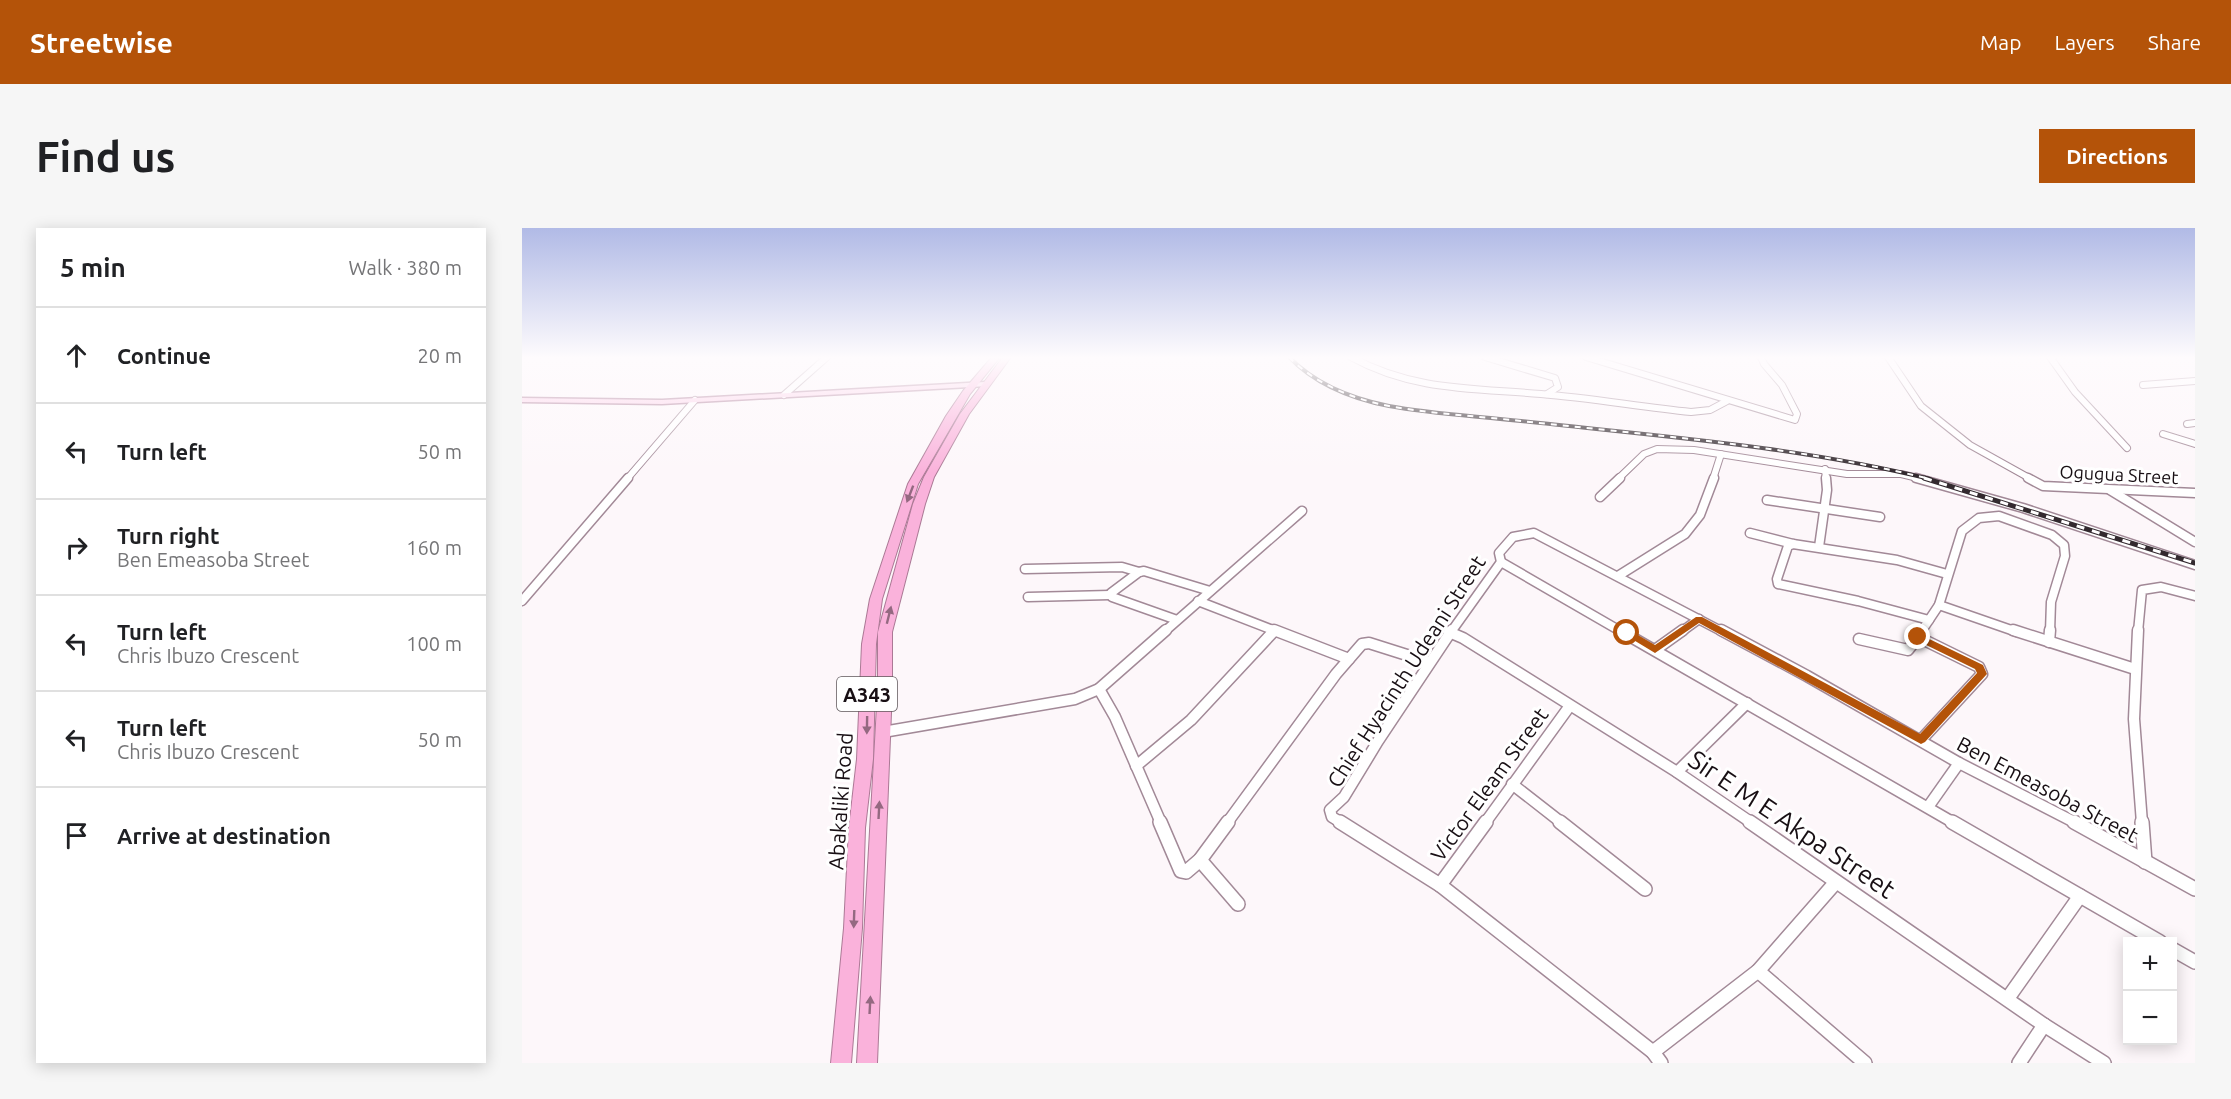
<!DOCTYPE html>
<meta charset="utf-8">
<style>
:root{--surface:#fff;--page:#f6f6f6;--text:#202124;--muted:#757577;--line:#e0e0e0;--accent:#b45309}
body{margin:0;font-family:Ubuntu,sans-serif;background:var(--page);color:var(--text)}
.controls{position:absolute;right:18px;bottom:18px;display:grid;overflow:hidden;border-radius:0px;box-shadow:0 3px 15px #0003}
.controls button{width:54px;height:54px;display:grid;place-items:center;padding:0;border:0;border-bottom:2px solid var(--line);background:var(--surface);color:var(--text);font:30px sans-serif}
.stop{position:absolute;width:18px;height:18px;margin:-14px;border:4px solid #b45309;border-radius:50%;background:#fff}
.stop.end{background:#b45309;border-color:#fff;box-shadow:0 2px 6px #0008}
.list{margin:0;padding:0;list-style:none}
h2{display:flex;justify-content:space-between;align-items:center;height:78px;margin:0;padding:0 24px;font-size:26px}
h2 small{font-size:20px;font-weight:400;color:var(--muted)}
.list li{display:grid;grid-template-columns:39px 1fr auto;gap:18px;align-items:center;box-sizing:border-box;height:96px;padding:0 24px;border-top:2px solid var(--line)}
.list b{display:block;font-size:22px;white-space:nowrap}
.list p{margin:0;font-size:20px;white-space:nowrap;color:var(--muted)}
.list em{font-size:20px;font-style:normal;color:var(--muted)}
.icon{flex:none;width:33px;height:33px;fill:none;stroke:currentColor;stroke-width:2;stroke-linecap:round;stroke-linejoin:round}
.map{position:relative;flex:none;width:1673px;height:835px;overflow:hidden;border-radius:0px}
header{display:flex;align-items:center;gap:36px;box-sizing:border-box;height:84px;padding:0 30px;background:var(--accent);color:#fff}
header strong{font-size:28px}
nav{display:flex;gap:33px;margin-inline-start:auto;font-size:21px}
.intro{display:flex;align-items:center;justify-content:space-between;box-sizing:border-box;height:144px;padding:0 36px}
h1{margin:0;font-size:42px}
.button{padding:15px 27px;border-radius:0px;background:var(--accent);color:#fff;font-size:21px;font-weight:700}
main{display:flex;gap:36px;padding:0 36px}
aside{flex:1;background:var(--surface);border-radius:0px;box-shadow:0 3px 15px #0003}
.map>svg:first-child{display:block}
</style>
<header>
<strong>Streetwise</strong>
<nav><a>Map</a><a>Layers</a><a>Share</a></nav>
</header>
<div class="intro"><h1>Find us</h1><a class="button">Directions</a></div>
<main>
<aside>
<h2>5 min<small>Walk · 380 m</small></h2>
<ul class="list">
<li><svg class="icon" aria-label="ahead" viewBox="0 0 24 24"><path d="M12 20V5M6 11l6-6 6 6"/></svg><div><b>Continue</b></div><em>20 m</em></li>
<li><svg class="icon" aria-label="left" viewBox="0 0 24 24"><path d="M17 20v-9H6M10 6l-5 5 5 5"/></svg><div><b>Turn left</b></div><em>50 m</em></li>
<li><svg class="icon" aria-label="right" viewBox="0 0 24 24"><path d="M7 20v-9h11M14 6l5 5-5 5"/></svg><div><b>Turn right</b><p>Ben Emeasoba Street</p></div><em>160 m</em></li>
<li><svg class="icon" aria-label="left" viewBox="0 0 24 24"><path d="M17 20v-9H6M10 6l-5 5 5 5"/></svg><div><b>Turn left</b><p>Chris Ibuzo Crescent</p></div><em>100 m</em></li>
<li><svg class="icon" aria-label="left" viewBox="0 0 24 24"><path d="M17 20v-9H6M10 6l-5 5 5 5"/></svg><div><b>Turn left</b><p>Chris Ibuzo Crescent</p></div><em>50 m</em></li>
<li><svg class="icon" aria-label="arrive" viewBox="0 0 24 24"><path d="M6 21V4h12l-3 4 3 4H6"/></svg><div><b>Arrive at destination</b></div></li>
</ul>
</aside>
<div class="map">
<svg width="1673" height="835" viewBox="0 0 1673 835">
<rect width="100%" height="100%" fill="#fdf7fa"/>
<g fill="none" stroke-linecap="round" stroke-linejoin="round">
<!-- minor-far3 casing -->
<g stroke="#a28997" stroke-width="8">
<g id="minor-far3">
<path d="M 829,129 C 891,163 951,160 1019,166 C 1069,170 1119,179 1169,184 L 1188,182 L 1205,173"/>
<path d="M 963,129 L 1033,150 L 1036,159 L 1025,166"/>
<path d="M 1064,129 L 1273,192 L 1275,186 L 1260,157 L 1242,136 L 1239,129"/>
<path d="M 1366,129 L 1399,178 L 1448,217 L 1509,251"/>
<path d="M 1528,129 L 1553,164 L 1605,220"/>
<path d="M 1621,157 L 1673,153"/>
<path d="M 262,167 L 305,129"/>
<path d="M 1665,196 L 1673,195"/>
<path d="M 1641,206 L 1673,216"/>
<path d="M 1303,241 L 1304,251"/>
<path d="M 105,251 L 173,172"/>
<path d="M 1096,251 L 1122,226 L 1135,221 L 1172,222 L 1325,246 L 1379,246 L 1400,251"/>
<path d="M 1191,251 L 1199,226"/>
</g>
</g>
<!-- minor-far2 casing -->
<g stroke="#a28997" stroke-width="11">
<g id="minor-far2">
<path d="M 1394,250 L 1501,280 L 1673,337"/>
<path d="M 1506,250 L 1521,258 L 1673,265"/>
<path d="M 1588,262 L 1673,314"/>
<path d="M 1078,269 L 1098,250"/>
<path d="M 1245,272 L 1358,289"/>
<path d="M 1228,305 L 1271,316 L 1375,332 L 1425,346"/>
<path d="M 1271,316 L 1266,318 L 1255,351 L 1256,356 L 1336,373 L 1407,392 L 1399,404"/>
<path d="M 1297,319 L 1305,262 L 1304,250"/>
<path d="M 979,334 L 1100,404"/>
<path d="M 503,341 L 600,339 L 617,344"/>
<path d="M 1096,348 L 1163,306 L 1178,287 L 1192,250"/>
<path d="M 506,369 L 588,367"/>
<path d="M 0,373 L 106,250"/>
<path d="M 676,373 L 756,404"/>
<path d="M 1417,377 L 1495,404"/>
<path d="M 655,392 L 590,369 L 589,365 L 617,344 L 622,343 L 688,363"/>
<path d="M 1407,392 L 1417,377 L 1440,303 L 1457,290 L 1477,288 L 1530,307 L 1542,317 L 1543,328 L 1529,374 L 1528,404"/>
<path d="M 642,404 L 780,283"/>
<path d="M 929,404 L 979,334 L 977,325 L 991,309 L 1012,305 L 1201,404"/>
<path d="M 1159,404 L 1177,391"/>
<path d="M 1616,404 L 1620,362 L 1639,359 L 1673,368"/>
</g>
</g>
<!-- minor-far1 casing -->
<g stroke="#a28997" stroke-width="13">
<g id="minor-far1">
<path d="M 752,402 L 827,431"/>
<path d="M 1097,402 L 1432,595"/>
<path d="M 1199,402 L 1285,448 L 1437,535 L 1554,595"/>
<path d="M 1491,402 L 1613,441"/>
<path d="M 1616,402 L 1612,491 L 1620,595"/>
<path d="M 927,404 L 941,410 L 1155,544 L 1230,595"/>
<path d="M 1337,411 L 1386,422 L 1396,409"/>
<path d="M 1527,414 L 1528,402"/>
<path d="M 1133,422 L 1161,402"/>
<path d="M 577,461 L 593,489 L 639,595"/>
<path d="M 361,504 L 553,471 L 577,461 L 644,402"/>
<path d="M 1399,512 L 1460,446 L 1457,439 L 1396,409 L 1400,402"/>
<path d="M 614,538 L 669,492 L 752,403"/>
<path d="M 1155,544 L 1225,475"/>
<path d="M 990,556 L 1040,595"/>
<path d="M 1406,579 L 1437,535"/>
<path d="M 705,595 L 814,446 L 840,416 L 847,415 L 907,434"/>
<path d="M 820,595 L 810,589 L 808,582 L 822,569 L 856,513 L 930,402"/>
<path d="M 963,595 L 1047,479"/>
</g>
</g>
<!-- minor casing -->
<g stroke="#a28997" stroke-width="16">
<g id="minor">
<path d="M 638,594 L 659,643 L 664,644 L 678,632 L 706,594"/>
<path d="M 818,594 L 918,657 L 1131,824 L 1139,835"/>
<path d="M 1038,594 L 1123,661"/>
<path d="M 1228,594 L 1522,797 L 1582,835"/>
<path d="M 1430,594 L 1638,714"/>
<path d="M 1552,594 L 1673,661"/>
<path d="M 1620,594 L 1623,634"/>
<path d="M 678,632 L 716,676"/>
<path d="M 918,657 L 964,594"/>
<path d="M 1650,721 L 1673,734"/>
<path d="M 1236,743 L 1343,835"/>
<path d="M 1486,770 L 1558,668"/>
<path d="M 1131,824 L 1236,743 L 1314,654"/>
<path d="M 1497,835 L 1522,797"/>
</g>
</g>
<!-- major casing -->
<g stroke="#ab7995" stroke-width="3">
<path id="major" d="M 463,154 L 466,154 L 466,158 L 140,176 L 0,174 L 0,170 L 140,172 Z"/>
</g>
<!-- highway casing -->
<g stroke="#ab7995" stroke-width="2">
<g id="highway">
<path d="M 470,129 L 478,129 L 448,166 L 396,256 L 360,371 L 354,416 L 351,531 L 343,600 L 340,700 L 329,835 L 309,835 L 322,700 L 327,600 L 335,531 L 340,416 L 348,371 L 386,256 L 424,188 L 441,163 Z"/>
<path d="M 481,129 L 489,129 L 447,186 L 412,249 L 403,276 L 370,404 L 370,460 L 355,835 L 335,835 L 356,460 L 356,404 L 391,276 L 402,249 L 438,186 Z"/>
</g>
</g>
<!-- minor-far3 -->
<use href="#minor-far3" stroke="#fff" stroke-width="6"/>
<!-- minor-far2 -->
<use href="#minor-far2" stroke="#fff" stroke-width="8"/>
<!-- minor-far1 -->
<use href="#minor-far1" stroke="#fff" stroke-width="10"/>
<!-- minor -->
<use href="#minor" stroke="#fff" stroke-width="13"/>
<!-- major -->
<use href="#major" fill="#fcd1e9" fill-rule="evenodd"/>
<!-- highway -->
<use href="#highway" fill="#fab2db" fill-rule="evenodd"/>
<!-- rail-far1 casing -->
<g stroke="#332a2f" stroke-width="4">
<path id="rail-far1" d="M 767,129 C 793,156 831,171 867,178 C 910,186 955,188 999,193 C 1135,208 1274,218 1408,251"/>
</g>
<!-- rail casing -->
<g stroke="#332a2f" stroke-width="5">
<path id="rail" d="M 1402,250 L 1673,335"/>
</g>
<!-- rail-far1 -->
<use href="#rail-far1" stroke="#fff" stroke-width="2" stroke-dasharray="6" stroke-linecap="butt"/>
<!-- rail -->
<use href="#rail" stroke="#fff" stroke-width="3" stroke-dasharray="8" stroke-linecap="butt"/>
</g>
<!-- one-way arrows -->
<defs><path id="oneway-solid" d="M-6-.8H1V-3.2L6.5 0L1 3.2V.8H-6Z" transform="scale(1.5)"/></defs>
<g fill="#946981">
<use href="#oneway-solid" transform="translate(388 266) rotate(111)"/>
<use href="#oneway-solid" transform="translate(367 387) rotate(-76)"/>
<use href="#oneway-solid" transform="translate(345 497) rotate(91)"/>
<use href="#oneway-solid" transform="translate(357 582) rotate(-87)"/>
<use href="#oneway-solid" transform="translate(332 691) rotate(92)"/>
<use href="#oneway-solid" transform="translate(348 777) rotate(-87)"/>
</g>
<!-- sky -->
<linearGradient id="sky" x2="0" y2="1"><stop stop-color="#b1bae6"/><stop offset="0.53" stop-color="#fefbfd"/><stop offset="1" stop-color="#fefbfd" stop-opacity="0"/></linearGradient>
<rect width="1673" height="245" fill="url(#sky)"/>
<!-- route -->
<path fill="#b45309" d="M 1174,389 L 1180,389 L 1398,506 L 1455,445 L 1453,441 L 1392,411 L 1392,407 L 1399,407 L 1461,437 L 1465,446 L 1403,514 L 1399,516 L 1177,395 L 1133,425 L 1100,405 L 1109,403 L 1133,417 Z"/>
<g text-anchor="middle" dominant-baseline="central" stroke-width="6" stroke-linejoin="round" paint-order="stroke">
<!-- far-street labels -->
<g font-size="18" fill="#180f14" stroke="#fff">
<text transform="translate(1597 246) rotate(3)">Ogugua Street</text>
</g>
<!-- shield labels -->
<rect fill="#fff" stroke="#5d575a" stroke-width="1.5" x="315" y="449" width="60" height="34" rx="4.5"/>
<g font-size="20" font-weight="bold" fill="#180f14">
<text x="345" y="466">A343</text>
</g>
<!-- street labels -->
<g font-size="21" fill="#180f14" stroke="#fff">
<text transform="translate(884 443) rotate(-57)">Chief Hyacinth Udeani Street</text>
<text transform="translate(967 556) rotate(-54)">Victor Eleam Street</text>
<text transform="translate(1526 561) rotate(28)">Ben Emeasoba Street</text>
<text transform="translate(318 573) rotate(-86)">Abakaliki Road</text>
</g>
<!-- near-street labels -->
<g font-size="26" fill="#180f14" stroke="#fff">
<text transform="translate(1270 596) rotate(34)">Sir E M E Akpa Street</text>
</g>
</g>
</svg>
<div class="controls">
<button>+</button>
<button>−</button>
</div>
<div class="stop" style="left:1105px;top:405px"></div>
<div class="stop end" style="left:1396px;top:409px"></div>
</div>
</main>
